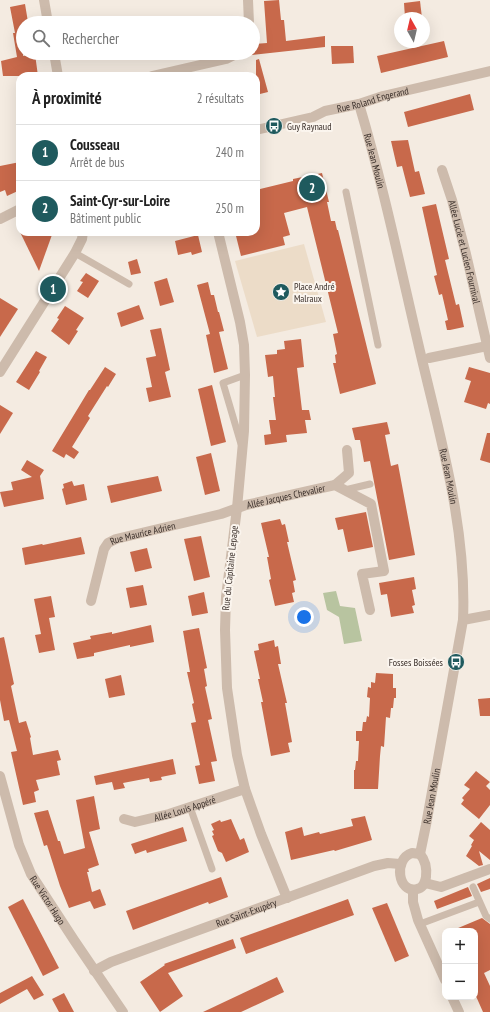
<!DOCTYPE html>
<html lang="fr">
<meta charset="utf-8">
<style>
:root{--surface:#fff;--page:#f6f6f6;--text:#222;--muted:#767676;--line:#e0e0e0;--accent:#1f5a5e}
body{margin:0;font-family:"PT Sans Narrow",sans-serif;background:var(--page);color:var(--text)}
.controls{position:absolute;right:12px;bottom:12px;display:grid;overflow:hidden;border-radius:8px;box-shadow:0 4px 16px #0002}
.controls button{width:36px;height:36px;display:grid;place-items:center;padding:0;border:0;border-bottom:1px solid var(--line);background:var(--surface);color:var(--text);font:20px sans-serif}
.compass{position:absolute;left:394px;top:12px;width:36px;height:36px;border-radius:50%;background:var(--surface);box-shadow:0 4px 16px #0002;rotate:352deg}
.you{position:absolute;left:304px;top:617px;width:14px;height:14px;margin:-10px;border:3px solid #fff;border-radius:50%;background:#1a73e8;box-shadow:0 0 0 6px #1a73e833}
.badge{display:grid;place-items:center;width:26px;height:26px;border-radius:50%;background:var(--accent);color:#fff;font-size:13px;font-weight:700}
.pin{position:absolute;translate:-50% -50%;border:2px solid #fff;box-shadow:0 1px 4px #0006}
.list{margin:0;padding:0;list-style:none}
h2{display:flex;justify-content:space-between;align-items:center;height:52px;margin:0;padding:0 16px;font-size:17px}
h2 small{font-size:13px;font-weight:400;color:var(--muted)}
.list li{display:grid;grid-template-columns:26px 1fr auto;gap:12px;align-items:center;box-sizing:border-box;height:56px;padding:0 16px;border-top:1px solid var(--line)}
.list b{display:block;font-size:15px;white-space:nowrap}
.list p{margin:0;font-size:13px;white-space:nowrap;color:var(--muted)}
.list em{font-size:13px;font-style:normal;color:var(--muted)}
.icon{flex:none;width:22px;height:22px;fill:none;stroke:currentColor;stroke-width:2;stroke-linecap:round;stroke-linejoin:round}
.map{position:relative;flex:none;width:490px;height:1012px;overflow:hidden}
.search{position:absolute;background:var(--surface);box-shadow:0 4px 16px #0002;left:16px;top:16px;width:244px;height:44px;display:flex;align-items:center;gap:10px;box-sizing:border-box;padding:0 14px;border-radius:22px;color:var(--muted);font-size:15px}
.panel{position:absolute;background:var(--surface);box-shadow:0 4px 16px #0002;left:16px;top:72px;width:244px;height:164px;border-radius:12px}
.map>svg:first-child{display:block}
</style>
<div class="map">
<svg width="490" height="1012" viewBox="0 0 490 1012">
<rect width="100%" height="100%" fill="#f4ebe1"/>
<!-- green -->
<path fill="#b8c4a0" d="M 336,591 L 340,606 L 355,608 L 362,641 L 344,644 L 339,617 L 327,610 L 323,593 Z"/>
<!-- plaza -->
<path fill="#ecdcc8" d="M 304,244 L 326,322 L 257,337 L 235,261 Z"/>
<!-- building -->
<g fill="#c8694b">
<path d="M 279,0 L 281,20 L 284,20 L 286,41 L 325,36 L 325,47 L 252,55 L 254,44 L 267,43 L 264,1 Z"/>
<path d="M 420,1 L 422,18 L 405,18 L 404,3 Z"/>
<path d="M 25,4 L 28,22 L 23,22 L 23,56 L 35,54 L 38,76 L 3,76 L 1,61 L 17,57 L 13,33 L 15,33 L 10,7 Z"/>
<path d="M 444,41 L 448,57 L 381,73 L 377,56 Z"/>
<path d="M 331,46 L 353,46 L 354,63 L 332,64 Z"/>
<path d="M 259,59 L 268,92 L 256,95 L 256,60 Z"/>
<path d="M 470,94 L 474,110 L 408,127 L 404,112 Z"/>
<path d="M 408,140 L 415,172 L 419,171 L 425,194 L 410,197 L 402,166 L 397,167 L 391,141 Z"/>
<path d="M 20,162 L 20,190 L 7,196 L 5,190 L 0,192 L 0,166 Z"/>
<path d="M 322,173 L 329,202 L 327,202 L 331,221 L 335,221 L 337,230 L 338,230 L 376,384 L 340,394 L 333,363 L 336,363 L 335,355 L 337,354 L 333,334 L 338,333 L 307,207 L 284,213 L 290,235 L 283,237 L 285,245 L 241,256 L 235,232 L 256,232 L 256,190 L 293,181 L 293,179 Z"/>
<path d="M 436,204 L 449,259 L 445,260 L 456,305 L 459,304 L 464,327 L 450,330 L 447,330 L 445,321 L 448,320 L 442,294 L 439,295 L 434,276 L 437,275 L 422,207 Z"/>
<path d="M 20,232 L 53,232 L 39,271 Z"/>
<path d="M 198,235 L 202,252 L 192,255 L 191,252 L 178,255 L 175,241 Z"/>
<path d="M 137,259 L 141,273 L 131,275 L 128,262 Z"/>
<path d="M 86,273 L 99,281 L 88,298 L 77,291 L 83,282 L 80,281 Z"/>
<path d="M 167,278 L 174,302 L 160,306 L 154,282 Z"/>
<path d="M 208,282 L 211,295 L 214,295 L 218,312 L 219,312 L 224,331 L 219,332 L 228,369 L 214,373 L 206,335 L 210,334 L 197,285 Z"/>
<path d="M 0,298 L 18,309 L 0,337 Z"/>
<path d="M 139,305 L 144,319 L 121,327 L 117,313 Z"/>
<path d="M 65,306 L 84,318 L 76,330 L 78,331 L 69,345 L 51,331 L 59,319 L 57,318 Z"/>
<path d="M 161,328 L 170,370 L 165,372 L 171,397 L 149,402 L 146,388 L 152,387 L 146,358 L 156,356 L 150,330 Z"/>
<path d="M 301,339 L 304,367 L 297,368 L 302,410 L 309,410 L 311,420 L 305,420 L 307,433 L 286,435 L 287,442 L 265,445 L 264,435 L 271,434 L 269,420 L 276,420 L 273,397 L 275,397 L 273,376 L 268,377 L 265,355 L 277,354 L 277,350 L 285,349 L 284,341 Z"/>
<path d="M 36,351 L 47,357 L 39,371 L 40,372 L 29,390 L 16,382 Z"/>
<path d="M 105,367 L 116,374 L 108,387 L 107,386 L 88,416 L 90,418 L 72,447 L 79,452 L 74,459 L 66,454 L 64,458 L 52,451 L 89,390 L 90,390 Z"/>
<path d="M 469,367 L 490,373 L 490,404 L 488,403 L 486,409 L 464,402 L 471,381 L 465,379 Z"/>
<path d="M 212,385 L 226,442 L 211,446 L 198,389 Z"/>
<path d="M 0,405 L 13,413 L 0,434 Z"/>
<path d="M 387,422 L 390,434 L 385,435 L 391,466 L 398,464 L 415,555 L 389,560 L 370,461 L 364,462 L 360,440 L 355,440 L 352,428 Z"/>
<path d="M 487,433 L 490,433 L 490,463 L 480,460 Z"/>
<path d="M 211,453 L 220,491 L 205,495 L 196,457 Z"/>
<path d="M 27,460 L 44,470 L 40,476 L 44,499 L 4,507 L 0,492 L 13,490 L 11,482 L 32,477 L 21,470 Z"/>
<path d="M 158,476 L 162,491 L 111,503 L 107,486 Z"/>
<path d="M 72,481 L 74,486 L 84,484 L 87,500 L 66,505 L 62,489 L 64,488 L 63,484 Z"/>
<path d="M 366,512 L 373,547 L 348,552 L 343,529 L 338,530 L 335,518 Z"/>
<path d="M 280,519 L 282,525 L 285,524 L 289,542 L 287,542 L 296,580 L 293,581 L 295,592 L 292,593 L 294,602 L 275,606 L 269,580 L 271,579 L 267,557 L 269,557 L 261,523 Z"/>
<path d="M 201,536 L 210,577 L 194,581 L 184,539 Z"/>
<path d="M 81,537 L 85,554 L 25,565 L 22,548 L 42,544 L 43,545 Z"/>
<path d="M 147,548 L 152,568 L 135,572 L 130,552 Z"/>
<path d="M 414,577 L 416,589 L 412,590 L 415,605 L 412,606 L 414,613 L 391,617 L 387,594 L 381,595 L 379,583 Z"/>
<path d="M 143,585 L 147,605 L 130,608 L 126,588 Z"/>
<path d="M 204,592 L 208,613 L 192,616 L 188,596 Z"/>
<path d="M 51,596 L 55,617 L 49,618 L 55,650 L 39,653 L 35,635 L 41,634 L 34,599 Z"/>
<path d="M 151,625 L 154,642 L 130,647 L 130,645 L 94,653 L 94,656 L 77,659 L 73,643 L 91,639 L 90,636 L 112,632 L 112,634 Z"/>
<path d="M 199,628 L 207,668 L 204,669 L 207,686 L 205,687 L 212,719 L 208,720 L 217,761 L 211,762 L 215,781 L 199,784 L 195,766 L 200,765 L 191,723 L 196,722 L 192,704 L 194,703 L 187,672 L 190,672 L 183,631 Z"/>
<path d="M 4,637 L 14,684 L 11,686 L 19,723 L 26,721 L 31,737 L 30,738 L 33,755 L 58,750 L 61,760 L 57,761 L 60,775 L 36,780 L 39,790 L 34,792 L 36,802 L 23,805 L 11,752 L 17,751 L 9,720 L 4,721 L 0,700 L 0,638 Z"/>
<path d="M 274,640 L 275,647 L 278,646 L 281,664 L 278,664 L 287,703 L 285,703 L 292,742 L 288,743 L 290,752 L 271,756 L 261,702 L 263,702 L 258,679 L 260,679 L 254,651 L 259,650 L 258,644 Z"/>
<path d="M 376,673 L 393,674 L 393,688 L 396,688 L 396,698 L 394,698 L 393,708 L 391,708 L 390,718 L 386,717 L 384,747 L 381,746 L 380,756 L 378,789 L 354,789 L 354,770 L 355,770 L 356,761 L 358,761 L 359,741 L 356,741 L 356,731 L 362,731 L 363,722 L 366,722 L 367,716 L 369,717 L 370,698 L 367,697 L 368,687 L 371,688 L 371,682 L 375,683 Z"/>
<path d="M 121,675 L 125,695 L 109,698 L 105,679 Z"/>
<path d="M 490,698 L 490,716 L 480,716 L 478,699 Z"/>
<path d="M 173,759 L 176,774 L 161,777 L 162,780 L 150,782 L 149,778 L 123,783 L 125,788 L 114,790 L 112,782 L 96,785 L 94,776 Z"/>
<path d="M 476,771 L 490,782 L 486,786 L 490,790 L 490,805 L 479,819 L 461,804 L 464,800 L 462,798 L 470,789 L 464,785 Z"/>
<path d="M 94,796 L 100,829 L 89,832 L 99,865 L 88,869 L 89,872 L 87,872 L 92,892 L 100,889 L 106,905 L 94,909 L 90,901 L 69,908 L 60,886 L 47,845 L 44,846 L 34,813 L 48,810 L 58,841 L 60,841 L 64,854 L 85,848 L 76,800 Z"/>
<path d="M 365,816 L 372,840 L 335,851 L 334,850 L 291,860 L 285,832 L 302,827 L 304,836 L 319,832 L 320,834 L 353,826 L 351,819 Z"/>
<path d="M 231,819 L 240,840 L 244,838 L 249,852 L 226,862 L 222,853 L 218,851 L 212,836 L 214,835 L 212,831 L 214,830 L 211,824 L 220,820 L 221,822 Z"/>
<path d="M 481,822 L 490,830 L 490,860 L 479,851 L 483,865 L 479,866 L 466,856 L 472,846 L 471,845 L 474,840 L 469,836 Z"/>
<path d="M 183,827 L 187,841 L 147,853 L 146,850 L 135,854 L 131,844 Z"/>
<path d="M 221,877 L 228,897 L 209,904 L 208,902 L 133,930 L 126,911 Z"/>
<path d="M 490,878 L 490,889 L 481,892 L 477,884 Z"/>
<path d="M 468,887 L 472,896 L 437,909 L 434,901 Z"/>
<path d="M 23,899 L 59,968 L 43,976 L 8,907 Z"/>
<path d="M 348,899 L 354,915 L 246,954 L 240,938 Z"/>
<path d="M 387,903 L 409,956 L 395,962 L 372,908 Z"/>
<path d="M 482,918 L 490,924 L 490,970 L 484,973 L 490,986 L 490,1012 L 483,1012 L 475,994 L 475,931 L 451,931 Z"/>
<path d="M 233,939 L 236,948 L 168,973 L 183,996 L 160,1012 L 140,982 L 165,965 L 164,964 Z"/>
<path d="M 32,976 L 44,995 L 34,1000 L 27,989 L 0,1004 L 0,993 Z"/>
<path d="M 277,977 L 284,992 L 241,1012 L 203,1012 Z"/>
<path d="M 64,993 L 74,1012 L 59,1012 L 52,999 Z"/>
</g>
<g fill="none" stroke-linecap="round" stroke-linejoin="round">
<!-- service -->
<g stroke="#cdbbac" stroke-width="7">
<path d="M 346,192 L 378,345"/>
<path d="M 75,253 L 129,284"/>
<path d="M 241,444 L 223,383 L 245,375"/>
<path d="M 345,490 L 370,484"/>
<path d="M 190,807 L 212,869"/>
<path d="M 473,887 L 486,916 L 490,919"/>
<path d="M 420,924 L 479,902"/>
</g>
<!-- minor -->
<g stroke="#cdbbac" stroke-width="10">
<path d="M 44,0 L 48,23"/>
<path d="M 248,0 L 249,23"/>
<path d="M 54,53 L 58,76"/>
<path d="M 152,76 L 226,59 L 238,53"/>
<path id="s1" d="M 359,104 C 383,184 400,266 419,347 C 440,437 467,527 463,620"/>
<path id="s2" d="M 256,130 L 313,117 L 325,111 L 359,104 L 383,96 L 490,71"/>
<path id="s3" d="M 442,170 L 452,200 L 466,254 L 490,358"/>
<path d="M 0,219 L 20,209"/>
<path d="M 218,232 L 240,322 L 244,345 L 245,375 L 244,431 L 237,508 L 226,597 L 225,630 L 227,688 L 237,755 L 245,789 L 261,834 L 287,898"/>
<path d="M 429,358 L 487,346"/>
<path d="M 0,372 L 75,253 L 82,239 L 83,232"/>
<path d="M 335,485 L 349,473 L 347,450"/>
<path id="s4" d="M 91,601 L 104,549 L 108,543 L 116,539 L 221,514 L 246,505 L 335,485 L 371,504 L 384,571 L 362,574 L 370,610"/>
<path id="s5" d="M 0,776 L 19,845 L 31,874 L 74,940 L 123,1012"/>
<path id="s6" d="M 124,819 L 135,822 L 169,814 L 245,789"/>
<path d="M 425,883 L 441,887 L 490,869"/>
<path id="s7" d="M 94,971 L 111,962 L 374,866 L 388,863 L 400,864"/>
</g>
<!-- tertiary -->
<g stroke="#cdbbac" stroke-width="10">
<path d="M 412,853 L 420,854 C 426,861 427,868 426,877 C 425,883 423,888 417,889 C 398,894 393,859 412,853 Z"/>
<path id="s8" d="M 420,854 L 426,825 L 463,620 L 490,615"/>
<path d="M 413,890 L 413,902 L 418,920 L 445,980"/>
<path d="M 452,997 L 459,1012"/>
</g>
</g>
<!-- icons -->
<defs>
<g id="bus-disc" transform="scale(0.9)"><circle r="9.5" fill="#1f5a5e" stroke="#fbf5ee"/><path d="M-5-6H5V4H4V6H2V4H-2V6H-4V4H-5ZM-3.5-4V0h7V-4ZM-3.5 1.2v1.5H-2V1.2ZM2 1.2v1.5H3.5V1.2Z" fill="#fff"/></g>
<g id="sight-disc" transform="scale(0.9)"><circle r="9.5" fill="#1f5a5e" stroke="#fbf5ee"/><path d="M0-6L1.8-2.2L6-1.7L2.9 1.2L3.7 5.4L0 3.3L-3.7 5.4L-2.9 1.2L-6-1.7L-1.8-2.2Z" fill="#fff"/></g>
</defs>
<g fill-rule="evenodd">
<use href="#bus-disc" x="274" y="126"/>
<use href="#sight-disc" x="281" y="292"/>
<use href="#bus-disc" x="456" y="662"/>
</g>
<g text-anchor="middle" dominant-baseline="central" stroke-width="4" stroke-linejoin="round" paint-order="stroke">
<!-- street labels -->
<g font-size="10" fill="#3b302b" stroke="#fbf5ee">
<text stroke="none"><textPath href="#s2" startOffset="121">Rue Roland Engerand</textPath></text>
<text stroke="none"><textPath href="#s1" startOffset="59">Rue Jean Moulin</textPath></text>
<text stroke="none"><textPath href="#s3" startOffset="85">Allée Lucie et Lucien Fournival</textPath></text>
<text stroke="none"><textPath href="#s1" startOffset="383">Rue Jean Moulin</textPath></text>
<text stroke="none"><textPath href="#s4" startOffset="245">Allée Jacques Chevalier</textPath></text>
<text stroke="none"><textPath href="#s4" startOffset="97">Rue Maurice Adrien</textPath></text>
<text transform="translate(230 568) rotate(-84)">Rue du Capitaine Lepage</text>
<text stroke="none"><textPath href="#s8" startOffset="59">Rue Jean Moulin</textPath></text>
<text stroke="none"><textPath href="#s6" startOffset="63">Allée Louis Appéré</textPath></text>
<text stroke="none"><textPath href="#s5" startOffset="134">Rue Victor Hugo</textPath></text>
<text stroke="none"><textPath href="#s7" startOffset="163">Rue Saint-Exupéry</textPath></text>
</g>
<!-- poi labels -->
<g font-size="10" fill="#3b302b" stroke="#fbf5ee" text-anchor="start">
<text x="287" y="126">Guy Raynaud</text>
<text x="294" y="286">Place André<tspan x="294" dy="12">Malraux</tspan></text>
<text x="443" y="662" text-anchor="end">Fosses Boissées</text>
</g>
</g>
</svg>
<div class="controls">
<button>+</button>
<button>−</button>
</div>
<svg class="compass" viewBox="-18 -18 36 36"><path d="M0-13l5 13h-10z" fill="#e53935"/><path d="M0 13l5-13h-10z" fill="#767676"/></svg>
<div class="you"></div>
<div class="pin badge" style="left:53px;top:289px">1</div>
<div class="pin badge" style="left:312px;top:188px">2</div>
<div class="search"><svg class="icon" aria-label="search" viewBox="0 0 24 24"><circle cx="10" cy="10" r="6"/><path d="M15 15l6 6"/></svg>Rechercher</div>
<section class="panel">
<h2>À proximité<small>2 résultats</small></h2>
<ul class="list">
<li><span class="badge">1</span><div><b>Cousseau</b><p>Arrêt de bus</p></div><em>240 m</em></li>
<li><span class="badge">2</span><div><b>Saint-Cyr-sur-Loire</b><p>Bâtiment public</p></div><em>250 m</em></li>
</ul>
</section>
</div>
